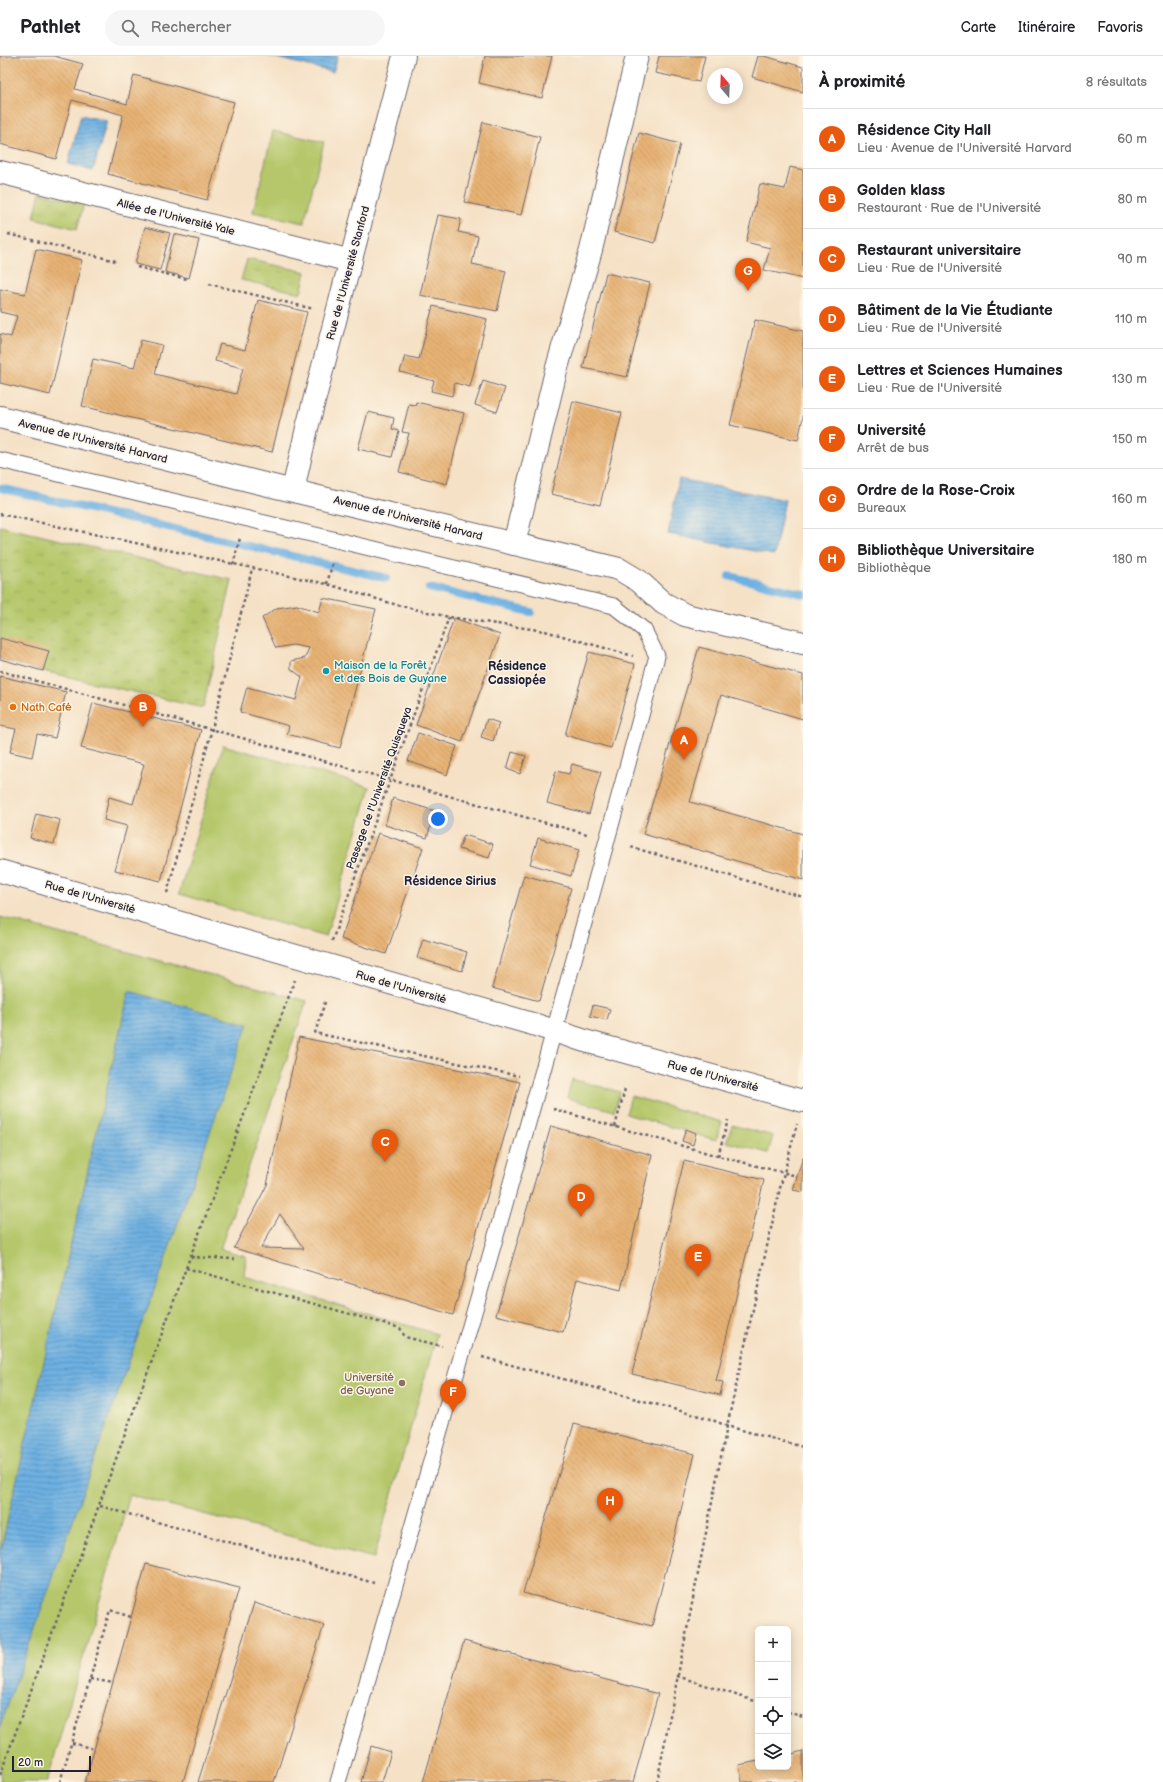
<!DOCTYPE html>
<html lang="fr">
<meta charset="utf-8">
<style>
:root{--surface:#fff;--page:#f6f6f6;--text:#202124;--muted:#757577;--line:#e0e0e0;--accent:#ea580c}
body{margin:0;font-family:"Balsamiq Sans",sans-serif;background:var(--page);color:var(--text)}
.controls{position:absolute;right:12px;bottom:12px;display:grid;overflow:hidden;border-radius:6px;box-shadow:0 2px 10px #0003}
.controls button{width:36px;height:36px;display:grid;place-items:center;padding:0;border:0;border-bottom:1px solid var(--line);background:var(--surface);color:var(--text);font:20px sans-serif}
.compass{position:absolute;left:707px;top:12px;width:36px;height:36px;border-radius:50%;background:var(--surface);box-shadow:0 2px 10px #0003;rotate:341deg}
.scale{position:absolute;left:12px;bottom:10px;width:79px;box-sizing:border-box;padding-left:4px;border:2px solid #22223b;border-top:0;font-size:11px;line-height:14px;white-space:nowrap;color:#22223b;-webkit-text-stroke:3px #fcf5e5;paint-order:stroke}
.you{position:absolute;left:438px;top:763px;width:14px;height:14px;margin:-10px;border:3px solid #fff;border-radius:50%;background:#1a73e8;box-shadow:0 0 0 6px #1a73e833}
.badge{display:grid;place-items:center;width:26px;height:26px;border-radius:50%;background:var(--accent);color:#fff;font-size:13px;font-weight:700}
.pin{position:absolute;translate:-50% -33px;filter:drop-shadow(0 1px 2px #0008)}
.pin::after{content:'';position:absolute;top:21px;width:14px;height:12px;background:inherit;clip-path:polygon(0 0,100% 0,50% 100%)}
.list{margin:0;padding:0;list-style:none}
h2{display:flex;justify-content:space-between;align-items:center;height:52px;margin:0;padding:0 16px;font-size:17px}
h2 small{font-size:13px;font-weight:400;color:var(--muted)}
.list li{display:grid;grid-template-columns:26px 1fr auto;gap:12px;align-items:center;box-sizing:border-box;height:60px;padding:0 16px;border-top:1px solid var(--line)}
.list b{display:block;font-size:15px;white-space:nowrap}
.list p{margin:0;font-size:13px;white-space:nowrap;color:var(--muted)}
.list em{font-size:13px;font-style:normal;color:var(--muted)}
.icon{flex:none;width:22px;height:22px;fill:none;stroke:currentColor;stroke-width:2;stroke-linecap:round;stroke-linejoin:round}
.map{position:relative;flex:none;width:803px;height:1726px;overflow:hidden}
header{display:flex;align-items:center;gap:24px;box-sizing:border-box;height:56px;padding:0 20px;background:var(--surface);border-bottom:1px solid var(--line)}
header strong{font-size:19px}
nav{display:flex;gap:22px;margin-inline-start:auto;font-size:14px}
.search{width:280px;height:36px;background:var(--page);display:flex;align-items:center;gap:10px;box-sizing:border-box;padding:0 14px;border-radius:22px;color:var(--muted);font-size:15px}
main{display:flex}
aside{flex:1;background:var(--surface)}
.map>svg:first-child{display:block}
</style>
<header>
<strong>Pathlet</strong>
<div class="search"><svg class="icon" aria-label="search" viewBox="0 0 24 24"><circle cx="10" cy="10" r="6"/><path d="M15 15l6 6"/></svg>Rechercher</div>
<nav><a>Carte</a><a>Itinéraire</a><a>Favoris</a></nav>
</header>
<main>
<div class="map">
<svg width="803" height="1726" viewBox="0 0 803 1726">
<defs>
<pattern id="park-tufts" width="24" height="20" patternUnits="userSpaceOnUse"><rect width="24" height="20" fill="#b5c76a"/><path d="M3 7l-1-3M5 7V3M7 7l1-3M15 17l-1-3M17 17v-4M19 17l1-3" fill="none" stroke="#9bab5d"/></pattern>
<pattern id="water-rules" width="6" height="5" patternUnits="userSpaceOnUse"><rect width="6" height="5" fill="#6db0e2"/><path d="M0 2.5h6" fill="none" stroke="#598fb8"/></pattern>
<pattern id="building-back-hatch" width="6" height="6" patternUnits="userSpaceOnUse"><rect width="6" height="6" fill="#e7b274"/><path d="M-1 5l2 2M0 0l6 6M5-1l2 2" fill="none" stroke="#c69965"/></pattern>
</defs>
<rect width="100%" height="100%" fill="#fcf5e5"/>
<filter id="ink" filterUnits="userSpaceOnUse"><feTurbulence type="fractalNoise" baseFrequency=".025" numOctaves="2"/><feDisplacementMap in="SourceGraphic" scale="8" xChannelSelector="R" yChannelSelector="G"/><feConvolveMatrix kernelMatrix="1 2 1 2 8 2 1 2 1" color-interpolation-filters="sRGB"/></filter>
<filter id="wash" filterUnits="userSpaceOnUse"><feTurbulence type="fractalNoise" baseFrequency=".012" numOctaves="4" result="noise"/><feDisplacementMap in="SourceGraphic" scale="16" xChannelSelector="R" yChannelSelector="G"/><feGaussianBlur stdDeviation="0.9" result="paint"/><feColorMatrix in="noise" values="0 0 0 0 0 0 0 0 0 0 0 0 0 0 0 0 0 1.4 0 .05"/><feComposite in="paint" operator="in"/></filter>
<g filter="url(#wash)">
<rect width="100%" height="100%" fill="#f5e1c6"/>
<!-- grass -->
<g fill="#b5c76a" stroke="#6c7452">
<path d="M 273,75 L 324,86 L 304,167 L 253,156 Z"/>
<path d="M 223,689 L 370,731 L 326,881 L 179,838 Z"/>
<path d="M 0,861 L 307,945 L 220,1193 L 246,1200 L 244,1221 L 437,1278 L 374,1502 L 130,1439 L 47,1726 L 0,1726 Z"/>
<path d="M 572,1023 L 620,1036 L 614,1055 L 567,1042 Z"/>
<path d="M 631,1040 L 722,1066 L 716,1084 L 626,1058 Z"/>
<path d="M 732,1069 L 773,1080 L 768,1097 L 727,1086 Z"/>
</g>
<!-- park -->
<g fill="url(#park-tufts)" stroke="#6c7452">
<path d="M 40,137 L 84,148 L 77,173 L 34,162 Z"/>
<path d="M 247,203 L 306,216 L 301,237 L 241,224 Z"/>
<path d="M 0,470 L 232,524 L 203,652 L 43,615 L 0,603 Z"/>
</g>
<!-- water -->
<g fill="url(#water-rules)" stroke="#48698e">
<path d="M 269,0 L 338,0 L 333,16 Z"/>
<path d="M 81,59 L 107,65 L 93,115 L 68,108 Z"/>
<path d="M 679,423 L 785,444 L 774,499 L 668,478 Z"/>
<path d="M 129,935 L 248,968 L 0,1671 L 0,1497 Z"/>
</g>
<g fill="none" stroke-linecap="round" stroke-linejoin="round">
<!-- stream -->
<g stroke="#6db0e2" stroke-width="8">
<path d="M 0,432 L 386,522"/>
<path d="M 729,520 L 803,538"/>
<path d="M 429,532 L 531,556"/>
</g>
</g>
<g id="blocks">
<!-- building -->
<g fill="url(#building-back-hatch)" fill-rule="evenodd">
<path d="M 0,0 L 54,0 L 83,8 L 75,33 L 127,48 L 134,19 L 234,46 L 207,144 L 108,118 L 123,59 L 72,44 L 56,103 L 0,88 Z"/>
<path d="M 485,0 L 552,0 L 542,42 L 479,27 Z"/>
<path d="M 659,0 L 705,0 L 699,26 L 655,17 Z"/>
<path d="M 758,0 L 764,0 L 803,11 L 803,36 L 752,21 Z"/>
<path d="M 483,66 L 540,81 L 521,159 L 464,146 Z"/>
<path d="M 639,77 L 680,88 L 655,187 L 614,176 Z"/>
<path d="M 790,111 L 803,114 L 803,223 L 764,214 L 770,192 L 746,186 L 760,128 L 785,133 Z"/>
<path d="M 438,159 L 461,163 L 458,176 L 478,180 L 472,208 L 506,215 L 497,255 L 420,239 Z"/>
<path d="M 145,171 L 170,177 L 160,214 L 135,208 Z"/>
<path d="M 174,178 L 199,184 L 189,222 L 165,216 Z"/>
<path d="M 36,193 L 82,204 L 50,339 L 0,327 L 0,278 L 11,281 L 17,260 L 0,256 L 0,233 L 25,238 Z"/>
<path d="M 606,217 L 650,227 L 627,321 L 583,312 Z"/>
<path d="M 258,244 L 307,256 L 272,396 L 82,350 L 93,303 L 134,312 L 141,284 L 162,289 L 155,318 L 236,338 L 243,312 L 215,305 L 220,288 L 245,294 Z"/>
<path d="M 433,250 L 487,263 L 470,331 L 455,327 L 452,340 L 431,335 L 434,325 L 400,316 L 405,300 L 419,303 Z"/>
<path d="M 755,264 L 803,275 L 803,361 L 798,384 L 730,369 Z"/>
<path d="M 483,325 L 505,332 L 497,356 L 475,349 Z"/>
<path d="M 573,345 L 622,357 L 600,449 L 551,438 Z"/>
<path d="M 416,346 L 464,357 L 447,428 L 399,416 L 409,377 L 402,376 L 409,348 L 415,349 Z"/>
<path d="M 368,356 L 394,362 L 392,373 L 399,375 L 392,401 L 358,393 Z"/>
<path d="M 323,542 L 376,553 L 340,692 L 287,678 L 289,670 L 240,656 L 247,631 L 296,644 L 302,621 L 291,613 L 291,605 L 305,602 L 309,592 L 293,589 L 276,592 L 262,562 L 277,552 L 297,549 L 319,556 Z"/>
<path d="M 454,562 L 500,579 L 462,686 L 416,669 Z"/>
<path d="M 0,582 L 49,595 L 43,615 L 0,603 Z"/>
<path d="M 699,591 L 803,619 L 803,663 L 721,639 L 690,746 L 803,778 L 803,824 L 643,778 Z"/>
<path d="M 589,596 L 635,608 L 611,692 L 565,679 Z"/>
<path d="M 0,620 L 66,636 L 55,682 L 37,678 L 32,701 L 10,696 L 16,673 L 0,670 Z"/>
<path d="M 93,647 L 201,674 L 161,825 L 115,814 L 127,770 L 104,764 L 109,741 L 133,748 L 144,708 L 81,692 Z"/>
<path d="M 487,663 L 499,667 L 493,685 L 481,681 Z"/>
<path d="M 418,677 L 457,690 L 447,719 L 408,705 Z"/>
<path d="M 512,696 L 526,700 L 520,718 L 507,713 Z"/>
<path d="M 572,708 L 601,716 L 589,758 L 547,747 L 556,715 L 569,718 Z"/>
<path d="M 393,742 L 435,755 L 427,782 L 385,769 Z"/>
<path d="M 36,758 L 60,764 L 54,788 L 30,782 Z"/>
<path d="M 378,777 L 423,792 L 386,898 L 341,883 Z"/>
<path d="M 464,779 L 493,788 L 489,802 L 459,793 Z"/>
<path d="M 538,782 L 579,794 L 571,820 L 530,808 Z"/>
<path d="M 524,819 L 571,832 L 539,945 L 492,932 Z"/>
<path d="M 423,883 L 467,896 L 462,915 L 417,902 Z"/>
<path d="M 593,949 L 610,953 L 607,964 L 590,960 Z"/>
<path d="M 299,981 L 520,1026 L 453,1259 L 234,1192 L 267,1129 ZM 280,1158 L 304,1193 L 261,1192 Z"/>
<path d="M 551,1070 L 652,1099 L 621,1234 L 577,1223 L 563,1276 L 496,1259 Z"/>
<path d="M 686,1073 L 696,1077 L 693,1089 L 682,1085 Z"/>
<path d="M 803,1101 L 803,1136 L 793,1134 Z"/>
<path d="M 684,1105 L 764,1124 L 716,1325 L 723,1326 L 720,1339 L 632,1318 Z"/>
<path d="M 574,1368 L 695,1398 L 652,1570 L 523,1537 Z"/>
<path d="M 146,1508 L 239,1532 L 183,1726 L 85,1726 Z"/>
<path d="M 254,1547 L 324,1569 L 274,1726 L 198,1726 Z"/>
<path d="M 464,1585 L 658,1638 L 633,1726 L 423,1726 Z"/>
<path d="M 371,1690 L 391,1696 L 382,1726 L 361,1726 Z"/>
<path d="M 803,1695 L 803,1726 L 742,1726 L 739,1709 L 758,1705 L 758,1711 L 788,1711 L 788,1699 Z"/>
</g>
</g>
</g>
<g filter="url(#ink)">
<use href="#blocks" fill-opacity="0" stroke="#6c656c" stroke-width="1"/>
<g fill="none" stroke-linecap="round" stroke-linejoin="round">
<!-- service casing -->
<g stroke="#6c656c" stroke-width="17">
<path id="service" d="M 0,404 L 614,550 L 644,574 L 657,600 C 556,977 447,1351 338,1726"/>
</g>
<!-- minor casing -->
<g stroke="#6c656c" stroke-width="24">
<g id="minor">
<path d="M 0,116 L 351,205"/>
<path d="M 0,361 L 256,426 L 619,513 L 639,525 L 663,547 L 685,559 L 803,587"/>
<path d="M 293,434 L 307,372 L 404,0"/>
<path d="M 514,488 L 556,315 L 591,194 L 637,0"/>
<path d="M 0,815 L 536,969 L 585,985 L 803,1045"/>
</g>
</g>
<!-- path -->
<g stroke="#6c656c" stroke-width="2.5" stroke-dasharray="3 3" stroke-linecap="butt">
<path d="M 8,178 L 116,205"/>
<path d="M 137,211 L 187,223"/>
<path d="M 209,228 L 314,253"/>
<path d="M 0,458 L 327,528 L 397,549 L 449,561 L 545,575 L 633,600"/>
<path d="M 233,509 L 240,482"/>
<path d="M 327,528 L 333,505"/>
<path d="M 0,615 C 196,668 391,725 587,778"/>
<path d="M 631,791 L 803,841"/>
<path d="M 167,837 L 212,673 L 252,513"/>
<path d="M 332,885 L 449,561"/>
<path d="M 325,946 L 315,977 L 519,1020"/>
<path d="M 553,1053 L 718,1100 L 797,1120"/>
<path d="M 615,1071 L 625,1033"/>
<path d="M 718,1100 L 728,1064"/>
<path d="M 191,1201 L 235,1203"/>
<path d="M 186,1212 L 400,1272 L 405,1281 L 442,1290"/>
<path d="M 482,1301 L 710,1363 L 727,1370 L 803,1391"/>
<path d="M 100,1450 L 374,1527"/>
<path d="M 677,1620 L 758,1646"/>
<path d="M 90,1623 L 113,1627"/>
<path d="M 788,1656 L 803,1661"/>
<path d="M 72,1687 L 94,1693"/>
<path d="M 0,1719 L 186,1212 L 295,924"/>
<path d="M 60,1726 L 110,1554 L 131,1561"/>
<path d="M 657,1726 L 727,1370 L 780,1132 L 797,1068"/>
</g>
<!-- service -->
<use href="#service" stroke="#fff" stroke-width="15"/>
<!-- minor -->
<use href="#minor" stroke="#fff" stroke-width="22"/>
</g>
</g>
<!-- markers -->
<circle fill="#0f9aa8" stroke="#fcf5e5" stroke-width="1.5" cx="326" cy="615" r="4"/>
<circle fill="#e8710a" stroke="#fcf5e5" stroke-width="1.5" cx="13" cy="651" r="4"/>
<circle fill="#8d6e63" stroke="#fcf5e5" stroke-width="1.5" cx="402" cy="1327" r="4"/>
<g text-anchor="middle" dominant-baseline="central" stroke-width="3" stroke-linejoin="round" paint-order="stroke">
<!-- street labels -->
<g font-size="11" fill="#22223b" stroke="#fcf5e5">
<text transform="translate(176 161) rotate(14)">Allée de l'Université Yale</text>
<text transform="translate(348 217) rotate(-75)">Rue de l'Université Stanford</text>
<text transform="translate(93 385) rotate(14)">Avenue de l'Université Harvard</text>
<text transform="translate(408 462) rotate(14)">Avenue de l'Université Harvard</text>
<text transform="translate(379 732) rotate(-70)">Passage de l'Université Quisqueya</text>
<text transform="translate(90 841) rotate(16)">Rue de l'Université</text>
<text transform="translate(401 931) rotate(16)">Rue de l'Université</text>
<text transform="translate(713 1020) rotate(15)">Rue de l'Université</text>
</g>
<!-- culture labels -->
<g font-size="11" fill="#0d838f" stroke="#fcf5e5" text-anchor="start">
<text x="334" y="609">Maison de la Forêt<tspan x="334" dy="13">et des Bois de Guyane</tspan></text>
</g>
<!-- food labels -->
<g font-size="11" fill="#c56008" stroke="#fcf5e5" text-anchor="start">
<text x="21" y="651">Nath Café</text>
</g>
<!-- education labels -->
<g font-size="11" fill="#785e54" stroke="#fcf5e5" text-anchor="end">
<text x="394" y="1321">Université<tspan x="394" dy="13">de Guyane</tspan></text>
</g>
<!-- neighbourhood labels -->
<g font-size="12" font-weight="bold" fill="#22223b" stroke="#fcf5e5">
<text x="517" y="610">Résidence<tspan x="517" dy="14">Cassiopée</tspan></text>
<text x="450" y="825">Résidence Sirius</text>
</g>
</g>
</svg>
<div class="controls">
<button>+</button>
<button>−</button>
<button><svg class="icon" aria-label="locate" viewBox="0 0 24 24"><circle cx="12" cy="12" r="6"/><path d="M12 2v4M12 18v4M2 12h4M18 12h4"/></svg></button>
<button><svg class="icon" aria-label="layers" viewBox="0 0 24 24"><path d="M12 4l9 5-9 5-9-5zM3 14l9 5 9-5"/></svg></button>
</div>
<svg class="compass" viewBox="-18 -18 36 36"><path d="M0-13l5 13h-10z" fill="#e53935"/><path d="M0 13l5-13h-10z" fill="#757577"/></svg>
<div class="scale">20 m</div>
<div class="you"></div>
<div class="pin badge" style="left:684px;top:704px">A</div>
<div class="pin badge" style="left:143px;top:671px">B</div>
<div class="pin badge" style="left:385px;top:1106px">C</div>
<div class="pin badge" style="left:581px;top:1161px">D</div>
<div class="pin badge" style="left:698px;top:1221px">E</div>
<div class="pin badge" style="left:453px;top:1356px">F</div>
<div class="pin badge" style="left:748px;top:235px">G</div>
<div class="pin badge" style="left:610px;top:1465px">H</div>
</div>
<aside>
<h2>À proximité<small>8 résultats</small></h2>
<ul class="list">
<li><span class="badge">A</span><div><b>Résidence City Hall</b><p>Lieu · Avenue de l'Université Harvard</p></div><em>60 m</em></li>
<li><span class="badge">B</span><div><b>Golden klass</b><p>Restaurant · Rue de l'Université</p></div><em>80 m</em></li>
<li><span class="badge">C</span><div><b>Restaurant universitaire</b><p>Lieu · Rue de l'Université</p></div><em>90 m</em></li>
<li><span class="badge">D</span><div><b>Bâtiment de la Vie Étudiante</b><p>Lieu · Rue de l'Université</p></div><em>110 m</em></li>
<li><span class="badge">E</span><div><b>Lettres et Sciences Humaines</b><p>Lieu · Rue de l'Université</p></div><em>130 m</em></li>
<li><span class="badge">F</span><div><b>Université</b><p>Arrêt de bus</p></div><em>150 m</em></li>
<li><span class="badge">G</span><div><b>Ordre de la Rose-Croix</b><p>Bureaux</p></div><em>160 m</em></li>
<li><span class="badge">H</span><div><b>Bibliothèque Universitaire</b><p>Bibliothèque</p></div><em>180 m</em></li>
</ul>
</aside>
</main>
